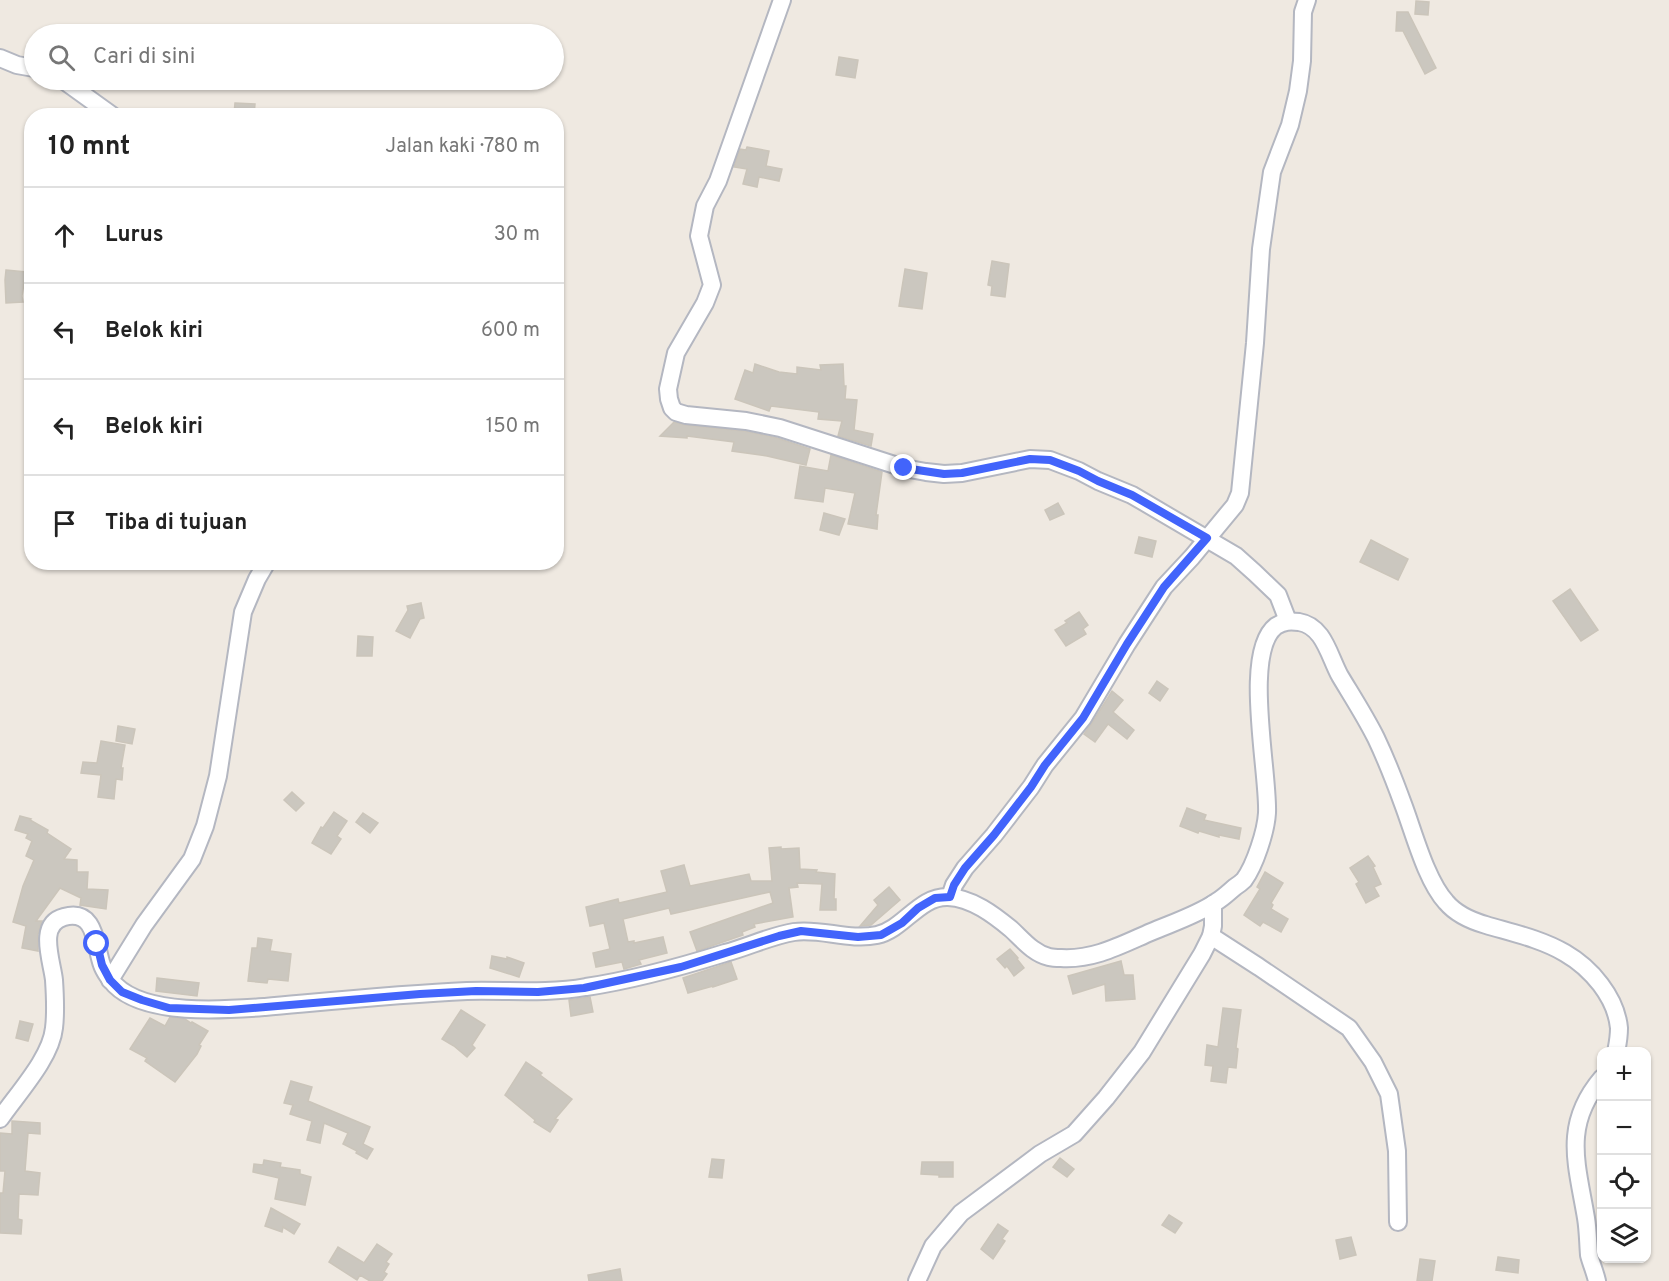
<!DOCTYPE html>
<html lang="id">
<meta charset="utf-8">
<style>
:root{--surface:#fff;--page:#f2f2f2;--text:#222;--muted:#767676;--line:#e0e0e0}
body{margin:0;font-family:Overpass,sans-serif;background:var(--page);color:var(--text)}
.controls{position:absolute;right:18px;bottom:18px;display:grid;overflow:hidden;border-radius:12px;box-shadow:0 2px 4px #0004}
.controls button{width:54px;height:54px;display:grid;place-items:center;padding:0;border:0;border-bottom:2px solid var(--line);background:var(--surface);color:var(--text);font:30px sans-serif}
.stop{position:absolute;width:18px;height:18px;margin:-14px;border:4px solid #4264fb;border-radius:50%;background:#fff}
.stop.end{background:#4264fb;border-color:#fff;box-shadow:0 2px 6px #0008}
.list{margin:0;padding:0;list-style:none}
h2{display:flex;justify-content:space-between;align-items:center;height:78px;margin:0;padding:0 24px;font-size:26px}
h2 small{font-size:20px;font-weight:400;color:var(--muted)}
.list li{display:grid;grid-template-columns:39px 1fr auto;gap:18px;align-items:center;box-sizing:border-box;height:96px;padding:0 24px;border-top:2px solid var(--line)}
.list b{display:block;font-size:22px;white-space:nowrap}
.list em{font-size:20px;font-style:normal;color:var(--muted)}
.icon{flex:none;width:33px;height:33px;fill:none;stroke:currentColor;stroke-width:2;stroke-linecap:round;stroke-linejoin:round}
.map{position:relative;flex:none;width:1669px;height:1281px;overflow:hidden}
.search{position:absolute;background:var(--surface);box-shadow:0 2px 4px #0004;left:24px;top:24px;width:540px;height:66px;display:flex;align-items:center;gap:15px;box-sizing:border-box;padding:0 21px;border-radius:33px;color:var(--muted);font-size:22px}
.panel{position:absolute;background:var(--surface);box-shadow:0 2px 4px #0004;left:24px;top:108px;width:540px;height:462px;border-radius:24px}
.map>svg:first-child{display:block}
</style>
<div class="map">
<svg width="1669" height="1281" viewBox="0 0 1669 1281">
<rect width="100%" height="100%" fill="#efe9e1"/>
<!-- building -->
<g fill="#cbc7bf" stroke="#cbc5ba" stroke-width="1.5">
<path d="M 1416,1 L 1429,2 L 1428,15 L 1415,14 Z"/>
<path d="M 1397,12 L 1408,12 L 1436,68 L 1425,74 L 1403,31 L 1396,31 Z"/>
<path d="M 839,57 L 858,60 L 855,78 L 836,75 Z"/>
<path d="M 235,103 L 255,104 L 254,116 L 234,114 Z"/>
<path d="M 747,147 L 769,151 L 766,166 L 782,169 L 779,181 L 759,177 L 757,187 L 743,184 L 747,169 L 734,167 L 740,149 L 746,150 Z"/>
<path d="M 992,261 L 1009,264 L 1005,297 L 991,295 L 992,286 L 988,285 Z"/>
<path d="M 905,269 L 927,273 L 922,309 L 899,306 Z"/>
<path d="M 6,270 L 26,272 L 22,296 L 23,302 L 6,303 L 5,280 Z"/>
<path d="M 755,364 L 779,372 L 797,374 L 797,367 L 821,370 L 820,365 L 843,364 L 844,386 L 846,386 L 845,399 L 857,400 L 854,430 L 873,434 L 871,446 L 838,436 L 842,421 L 818,419 L 819,412 L 771,406 L 769,411 L 735,399 L 745,370 L 753,373 Z"/>
<path d="M 674,422 L 685,425 L 744,431 L 777,438 L 810,449 L 806,465 L 767,456 L 732,451 L 734,442 L 687,436 L 687,438 L 660,436 Z"/>
<path d="M 831,455 L 882,472 L 876,515 L 878,515 L 877,529 L 848,524 L 855,493 L 825,488 L 823,502 L 795,498 L 800,466 L 828,471 Z"/>
<path d="M 1058,503 L 1064,514 L 1050,520 L 1045,510 Z"/>
<path d="M 824,513 L 845,519 L 839,535 L 820,530 Z"/>
<path d="M 1139,537 L 1156,541 L 1152,557 L 1135,553 Z"/>
<path d="M 1371,540 L 1408,559 L 1398,580 L 1360,562 Z"/>
<path d="M 1570,589 L 1598,630 L 1581,641 L 1553,601 Z"/>
<path d="M 421,603 L 424,618 L 420,619 L 410,638 L 396,631 L 408,610 L 407,606 Z"/>
<path d="M 1079,612 L 1088,625 L 1083,629 L 1086,634 L 1066,646 L 1055,630 L 1067,623 L 1065,621 Z"/>
<path d="M 358,636 L 373,637 L 372,656 L 357,656 Z"/>
<path d="M 1157,681 L 1168,689 L 1160,701 L 1149,693 Z"/>
<path d="M 1112,691 L 1123,700 L 1113,712 L 1134,730 L 1127,739 L 1108,724 L 1095,742 L 1084,734 L 1092,723 Z"/>
<path d="M 118,726 L 135,729 L 132,744 L 116,741 Z"/>
<path d="M 101,741 L 125,745 L 121,768 L 123,768 L 122,780 L 116,779 L 114,799 L 98,797 L 101,775 L 81,773 L 83,762 L 97,763 Z"/>
<path d="M 292,792 L 304,803 L 296,811 L 284,800 Z"/>
<path d="M 1187,808 L 1206,815 L 1204,820 L 1241,828 L 1239,839 L 1219,835 L 1219,837 L 1199,831 L 1198,833 L 1180,826 Z"/>
<path d="M 334,812 L 347,821 L 337,836 L 341,839 L 331,854 L 312,843 L 321,827 L 323,828 Z"/>
<path d="M 363,813 L 378,823 L 370,833 L 356,822 Z"/>
<path d="M 20,816 L 31,819 L 30,820 L 48,830 L 47,833 L 71,849 L 64,859 L 77,860 L 77,872 L 88,872 L 87,889 L 108,890 L 106,909 L 80,905 L 81,898 L 60,888 L 36,921 L 42,921 L 38,934 L 38,951 L 22,948 L 26,926 L 13,922 L 23,886 L 34,860 L 26,856 L 32,841 L 26,838 L 28,834 L 15,830 Z"/>
<path d="M 781,847 L 781,849 L 799,848 L 800,869 L 817,870 L 816,872 L 835,874 L 834,899 L 836,899 L 836,910 L 820,910 L 822,884 L 797,883 L 798,887 L 789,888 L 793,917 L 754,924 L 755,927 L 742,932 L 743,935 L 697,951 L 690,932 L 773,903 L 770,892 L 671,914 L 669,908 L 623,919 L 628,942 L 634,941 L 634,943 L 663,937 L 667,953 L 639,960 L 641,964 L 624,969 L 622,962 L 596,967 L 593,953 L 610,949 L 604,923 L 590,926 L 586,907 L 618,899 L 619,903 L 667,892 L 661,871 L 684,865 L 690,886 L 749,874 L 751,881 L 772,881 L 769,848 Z"/>
<path d="M 1368,856 L 1375,866 L 1373,867 L 1381,884 L 1374,887 L 1379,896 L 1366,903 L 1356,884 L 1359,882 L 1350,868 Z"/>
<path d="M 1265,872 L 1283,883 L 1271,903 L 1273,905 L 1271,909 L 1288,919 L 1281,932 L 1263,922 L 1260,926 L 1244,915 L 1260,889 L 1257,887 Z"/>
<path d="M 889,887 L 900,900 L 871,925 L 860,926 L 878,905 L 874,900 Z"/>
<path d="M 258,938 L 272,940 L 270,951 L 291,954 L 288,981 L 268,979 L 267,983 L 248,981 L 252,948 L 257,948 Z"/>
<path d="M 1010,949 L 1018,958 L 1017,959 L 1024,968 L 1014,976 L 1007,966 L 1005,968 L 997,959 Z"/>
<path d="M 492,956 L 507,959 L 507,957 L 524,963 L 519,977 L 490,968 Z"/>
<path d="M 1121,961 L 1124,975 L 1133,975 L 1135,999 L 1106,1001 L 1105,984 L 1073,994 L 1068,976 Z"/>
<path d="M 731,962 L 737,979 L 713,987 L 713,986 L 688,993 L 683,978 Z"/>
<path d="M 157,978 L 199,983 L 197,996 L 156,991 Z"/>
<path d="M 590,997 L 593,1012 L 571,1016 L 569,1000 Z"/>
<path d="M 1223,1008 L 1241,1010 L 1236,1048 L 1238,1049 L 1236,1068 L 1228,1067 L 1226,1083 L 1211,1081 L 1213,1066 L 1205,1065 L 1207,1045 L 1218,1047 Z"/>
<path d="M 461,1010 L 485,1025 L 472,1045 L 475,1048 L 467,1057 L 454,1046 L 442,1039 Z"/>
<path d="M 170,1017 L 185,1019 L 191,1023 L 192,1022 L 208,1031 L 199,1045 L 201,1046 L 197,1054 L 175,1082 L 145,1061 L 147,1058 L 130,1049 L 150,1018 L 165,1026 Z"/>
<path d="M 20,1021 L 33,1024 L 28,1041 L 16,1038 Z"/>
<path d="M 526,1062 L 542,1073 L 540,1075 L 572,1099 L 555,1119 L 558,1120 L 550,1132 L 534,1122 L 535,1120 L 505,1095 Z"/>
<path d="M 291,1081 L 312,1087 L 308,1101 L 370,1127 L 363,1144 L 373,1149 L 367,1159 L 356,1153 L 357,1151 L 343,1144 L 348,1133 L 324,1123 L 320,1143 L 307,1140 L 312,1121 L 290,1114 L 293,1105 L 284,1103 Z"/>
<path d="M 12,1121 L 40,1123 L 40,1134 L 28,1133 L 25,1171 L 40,1173 L 38,1195 L 19,1194 L 18,1219 L 22,1220 L 21,1234 L 0,1233 L 0,1193 L 3,1193 L 5,1171 L 0,1171 L 0,1133 L 12,1134 Z"/>
<path d="M 1060,1158 L 1074,1169 L 1067,1177 L 1053,1167 Z"/>
<path d="M 712,1159 L 724,1160 L 722,1178 L 709,1177 Z"/>
<path d="M 264,1160 L 281,1163 L 280,1167 L 300,1170 L 300,1174 L 311,1177 L 305,1205 L 275,1199 L 279,1178 L 253,1172 L 254,1164 L 263,1165 Z"/>
<path d="M 922,1162 L 953,1162 L 953,1177 L 939,1177 L 939,1175 L 921,1174 Z"/>
<path d="M 271,1208 L 300,1224 L 294,1234 L 283,1227 L 282,1232 L 265,1226 Z"/>
<path d="M 1169,1215 L 1182,1223 L 1175,1233 L 1162,1225 Z"/>
<path d="M 998,1224 L 1008,1231 L 1002,1239 L 1005,1241 L 993,1259 L 981,1249 Z"/>
<path d="M 1351,1237 L 1356,1255 L 1340,1259 L 1336,1240 Z"/>
<path d="M 377,1244 L 392,1254 L 386,1262 L 389,1264 L 384,1272 L 387,1274 L 382,1281 L 370,1281 L 360,1275 L 357,1280 L 329,1262 L 338,1247 L 364,1263 Z"/>
<path d="M 1498,1257 L 1519,1260 L 1518,1273 L 1496,1270 Z"/>
<path d="M 1420,1259 L 1435,1261 L 1432,1281 L 1417,1281 Z"/>
<path d="M 620,1269 L 622,1281 L 589,1281 L 588,1275 Z"/>
</g>
<g fill="none" stroke-linecap="round" stroke-linejoin="round">
<!-- minor casing -->
<g stroke="#b4b7c1" stroke-width="20">
<g id="minor">
<path d="M 782,0 L 718,181 L 705,206 L 699,236 L 712,285 L 705,303 L 676,353 L 668,389 L 669,399 L 672,408 L 676,412 L 686,415 L 746,421 L 780,428 L 904,468 L 926,472 L 944,474 L 962,473 L 1030,459 L 1050,460 L 1079,471 L 1098,481 L 1132,495 L 1236,556 L 1255,573 L 1278,595 L 1288,621"/>
<path d="M 0,58 L 17,65 L 34,68"/>
<path d="M 63,80 L 113,116"/>
<path d="M 950,897 L 954,885 L 965,868 L 994,835 L 1031,787 L 1045,765 L 1083,718 L 1127,644 L 1164,587 L 1192,557 L 1235,505 L 1240,493 L 1255,343 L 1261,249 L 1272,172 L 1290,125 L 1298,91 L 1302,61 L 1303,12 L 1307,0"/>
<path d="M 1211,936 L 1259,967 L 1349,1028 L 1373,1062 L 1389,1094 L 1397,1151 L 1398,1222"/>
<path d="M 110,980 L 144,925 L 192,859 L 205,826 L 218,776 L 243,612 L 257,579 L 267,562"/>
<path d="M 0,1119 C 17,1094 51,1058 54,1028 C 56,1012 55,995 54,980 C 52,961 37,924 64,917 C 97,908 95,947 102,965 C 104,971 111,981 115,985 C 146,1016 224,1010 265,1007 C 332,1001 400,994 467,991 C 507,990 547,994 586,987 C 633,980 680,967 725,953 C 748,947 770,936 794,932 C 821,928 849,941 877,935 C 904,929 919,896 948,897 C 972,898 994,915 1011,929 C 1023,940 1033,953 1049,957 C 1053,958 1057,958 1061,958 C 1094,960 1121,945 1151,932 C 1172,923 1197,915 1216,902 C 1223,898 1229,892 1235,887 C 1238,885 1241,883 1244,880 C 1255,865 1266,831 1267,813 C 1269,773 1242,652 1276,626 C 1284,621 1290,621 1299,622 C 1324,626 1329,656 1340,676 C 1352,696 1365,716 1376,738 C 1386,759 1395,782 1403,804 C 1414,833 1426,880 1446,902 C 1456,914 1472,921 1486,925 C 1513,933 1541,939 1565,953 C 1591,968 1616,997 1619,1028 C 1619,1038 1618,1042 1616,1052"/>
<path d="M 917,1281 L 933,1246 L 961,1213 L 1040,1154 L 1074,1134 L 1106,1098 L 1142,1052 L 1202,954 L 1211,936 L 1213,926 L 1213,904"/>
<path d="M 1597,1281 C 1595,1272 1591,1263 1589,1255 C 1588,1242 1588,1230 1586,1218 C 1577,1164 1562,1125 1602,1078"/>
</g>
</g>
<!-- minor -->
<use href="#minor" stroke="#fff" stroke-width="16"/>
</g>
<g fill="none" stroke-linecap="round" stroke-linejoin="round">
<!-- route -->
<path stroke="#4264fb" stroke-width="8" d="M 97,944 L 102,965 L 110,980 L 122,992 L 142,1000 L 169,1008 L 229,1010 L 420,994 L 476,991 L 538,992 L 584,988 L 681,967 L 779,936 L 801,931 L 858,937 L 881,935 L 902,923 L 918,908 L 935,898 L 950,897 L 954,885 L 965,868 L 994,835 L 1031,787 L 1045,765 L 1083,718 L 1127,644 L 1164,587 L 1207,538 L 1132,495 L 1098,481 L 1079,471 L 1050,460 L 1030,459 L 962,473 L 944,474 L 904,468"/>
</g>
</svg>
<div class="controls">
<button>+</button>
<button>−</button>
<button><svg class="icon" aria-label="locate" viewBox="0 0 24 24"><circle cx="12" cy="12" r="6"/><path d="M12 2v4M12 18v4M2 12h4M18 12h4"/></svg></button>
<button><svg class="icon" aria-label="layers" viewBox="0 0 24 24"><path d="M12 4l9 5-9 5-9-5zM3 14l9 5 9-5"/></svg></button>
</div>
<div class="stop" style="left:97px;top:944px"></div>
<div class="stop end" style="left:904px;top:468px"></div>
<div class="search"><svg class="icon" aria-label="search" viewBox="0 0 24 24"><circle cx="10" cy="10" r="6"/><path d="M15 15l6 6"/></svg>Cari di sini</div>
<section class="panel">
<h2>10 mnt<small>Jalan kaki · 780 m</small></h2>
<ul class="list">
<li><svg class="icon" aria-label="ahead" viewBox="0 0 24 24"><path d="M12 20V5M6 11l6-6 6 6"/></svg><div><b>Lurus</b></div><em>30 m</em></li>
<li><svg class="icon" aria-label="left" viewBox="0 0 24 24"><path d="M17 20v-9H6M10 6l-5 5 5 5"/></svg><div><b>Belok kiri</b></div><em>600 m</em></li>
<li><svg class="icon" aria-label="left" viewBox="0 0 24 24"><path d="M17 20v-9H6M10 6l-5 5 5 5"/></svg><div><b>Belok kiri</b></div><em>150 m</em></li>
<li><svg class="icon" aria-label="arrive" viewBox="0 0 24 24"><path d="M6 21V4h12l-3 4 3 4H6"/></svg><div><b>Tiba di tujuan</b></div></li>
</ul>
</section>
</div>
